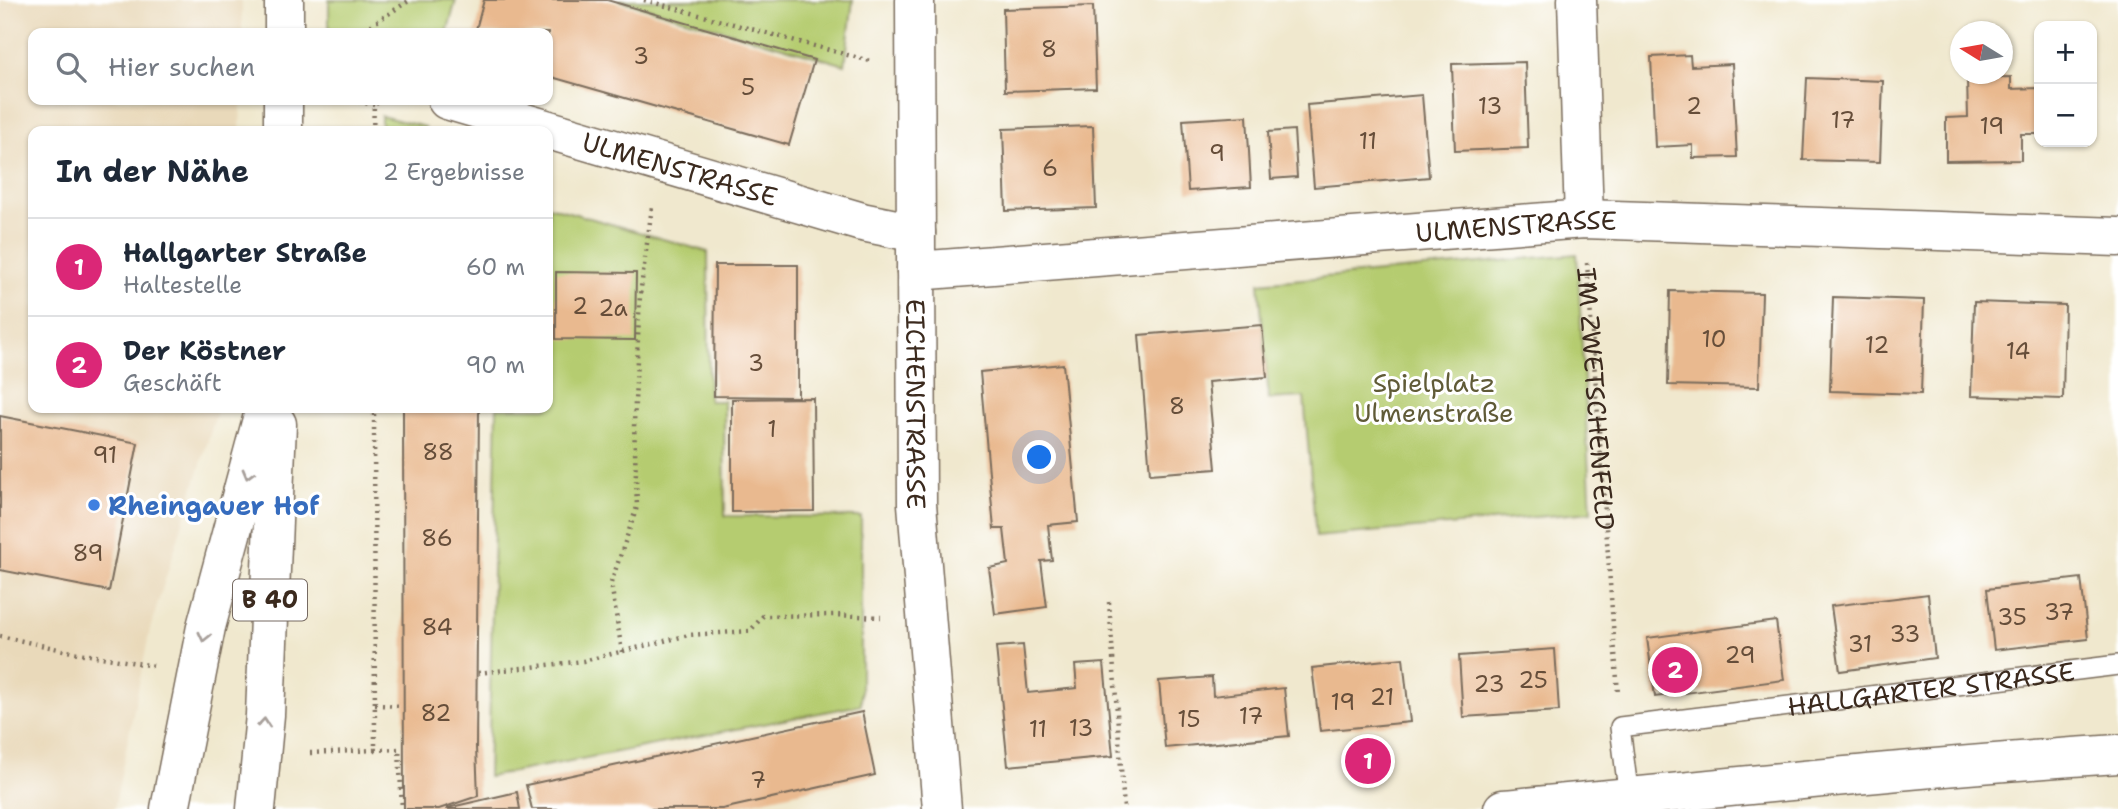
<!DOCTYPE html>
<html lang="de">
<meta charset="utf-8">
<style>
:root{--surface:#fff;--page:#f2f2f3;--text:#1f2937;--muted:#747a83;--line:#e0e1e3;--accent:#db2777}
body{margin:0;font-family:"Shantell Sans",sans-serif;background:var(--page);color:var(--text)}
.controls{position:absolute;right:21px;top:21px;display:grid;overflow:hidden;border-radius:14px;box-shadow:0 2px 5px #0004}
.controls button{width:63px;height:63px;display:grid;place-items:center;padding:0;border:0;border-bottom:2px solid var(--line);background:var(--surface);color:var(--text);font:35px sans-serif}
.compass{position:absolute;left:1950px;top:21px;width:63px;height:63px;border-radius:50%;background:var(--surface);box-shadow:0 2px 5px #0004;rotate:281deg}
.you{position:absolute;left:1040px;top:458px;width:24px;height:24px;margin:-18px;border:5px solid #fff;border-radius:50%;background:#1a73e8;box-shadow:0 0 0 10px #1a73e833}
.badge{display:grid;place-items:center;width:46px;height:46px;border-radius:50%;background:var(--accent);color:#fff;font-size:23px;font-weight:700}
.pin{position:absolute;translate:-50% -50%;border:4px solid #fff;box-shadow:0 2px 7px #0006}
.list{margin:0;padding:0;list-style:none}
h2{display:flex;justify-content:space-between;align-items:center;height:91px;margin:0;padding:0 28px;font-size:30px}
h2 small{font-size:23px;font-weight:400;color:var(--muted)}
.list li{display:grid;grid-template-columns:46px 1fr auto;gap:21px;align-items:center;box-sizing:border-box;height:98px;padding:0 28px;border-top:2px solid var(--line)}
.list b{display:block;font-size:26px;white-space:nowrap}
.list p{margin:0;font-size:23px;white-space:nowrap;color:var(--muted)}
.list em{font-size:23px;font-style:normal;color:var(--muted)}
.icon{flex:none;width:38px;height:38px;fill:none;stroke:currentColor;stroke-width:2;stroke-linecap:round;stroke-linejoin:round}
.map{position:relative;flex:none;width:2118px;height:809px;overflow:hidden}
.search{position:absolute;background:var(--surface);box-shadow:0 2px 5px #0004;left:28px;top:28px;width:525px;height:77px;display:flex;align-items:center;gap:18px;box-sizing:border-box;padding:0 24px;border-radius:14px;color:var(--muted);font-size:26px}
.panel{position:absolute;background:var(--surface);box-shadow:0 2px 5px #0004;left:28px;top:126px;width:525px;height:287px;border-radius:14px}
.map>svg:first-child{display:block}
</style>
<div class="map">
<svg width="2118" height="809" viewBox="0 0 2118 809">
<rect width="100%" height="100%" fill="#fff"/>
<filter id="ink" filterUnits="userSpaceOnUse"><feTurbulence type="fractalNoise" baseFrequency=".0143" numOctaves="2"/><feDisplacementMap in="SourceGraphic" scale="14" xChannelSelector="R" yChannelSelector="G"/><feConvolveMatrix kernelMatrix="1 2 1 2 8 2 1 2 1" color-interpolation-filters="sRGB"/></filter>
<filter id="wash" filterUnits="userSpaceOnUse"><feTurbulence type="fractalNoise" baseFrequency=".00686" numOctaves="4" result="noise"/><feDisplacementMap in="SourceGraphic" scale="28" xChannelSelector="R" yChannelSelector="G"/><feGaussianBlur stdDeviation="1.57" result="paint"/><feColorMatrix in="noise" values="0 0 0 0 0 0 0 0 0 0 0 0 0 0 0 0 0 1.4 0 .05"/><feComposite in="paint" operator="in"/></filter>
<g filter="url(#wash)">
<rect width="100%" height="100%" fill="#f0e8ce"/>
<!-- built -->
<path fill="#e9d9ba" d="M 0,0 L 242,0 L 242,33 L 33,33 L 33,100 L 241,100 L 240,131 L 33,131 L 33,408 L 218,408 L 150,629 L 114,809 L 0,809 Z"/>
<!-- green -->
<g fill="#b5cc70" stroke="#787b47" stroke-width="2">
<path d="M 329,0 L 456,0 L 447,33 L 329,33 Z"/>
<path d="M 619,0 L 853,0 L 845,65 Z"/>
<path d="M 381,116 L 425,127 L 425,131 L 381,131 Z"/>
<path d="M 548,206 L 708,252 L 709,401 L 724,401 L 725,516 L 861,517 L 861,705 L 488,777 L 497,408 L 548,408 Z"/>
<path d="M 1577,254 L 1591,512 L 1316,537 L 1304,397 L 1269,399 L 1259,283 Z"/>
</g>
<g id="blocks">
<!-- building -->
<g fill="#e9b98f">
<path d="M 484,0 L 607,0 L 814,60 L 789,145 L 548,76 L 548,33 L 475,33 Z"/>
<path d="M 1093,6 L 1096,88 L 1005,91 L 1003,9 Z"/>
<path d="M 1690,55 L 1691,66 L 1732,64 L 1737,157 L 1693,158 L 1693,145 L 1655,147 L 1651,57 Z"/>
<path d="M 1525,62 L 1528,148 L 1455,151 L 1452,64 Z"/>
<path d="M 2011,77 L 2011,89 L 2039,88 L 2039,134 L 2021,134 L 2021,160 L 1946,161 L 1946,118 L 1968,117 L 1967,78 Z"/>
<path d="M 1807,78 L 1883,81 L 1880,162 L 1803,160 Z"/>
<path d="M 1422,95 L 1429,177 L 1314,187 L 1307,105 Z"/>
<path d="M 1247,116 L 1251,187 L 1188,191 L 1183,120 Z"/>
<path d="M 1093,126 L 1096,208 L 1006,211 L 1003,129 Z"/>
<path d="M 1294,130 L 1297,177 L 1271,179 L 1268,132 Z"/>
<path d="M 715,265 L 798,265 L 798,397 L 714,396 Z"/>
<path d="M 556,272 L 636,273 L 635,340 L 556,339 Z"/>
<path d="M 1670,291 L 1762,293 L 1759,387 L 1668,385 Z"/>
<path d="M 1833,297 L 1924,300 L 1921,394 L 1830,391 Z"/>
<path d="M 1974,302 L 2065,305 L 2063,399 L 1971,396 Z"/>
<path d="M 1262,325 L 1267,377 L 1208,382 L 1216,469 L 1150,474 L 1139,335 Z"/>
<path d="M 1063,364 L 1078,522 L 1048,525 L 1052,560 L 1041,561 L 1047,607 L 995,614 L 989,568 L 1008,564 L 1004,529 L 994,529 L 980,372 Z"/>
<path d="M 813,398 L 814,511 L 732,512 L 732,399 Z"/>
<path d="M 403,408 L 479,408 L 476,747 L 478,796 L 439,809 L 404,809 Z"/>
<path d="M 0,416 L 138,443 L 109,591 L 0,570 Z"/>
<path d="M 2081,578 L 2088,639 L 1994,650 L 1987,589 Z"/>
<path d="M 1928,594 L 1935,658 L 1840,671 L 1831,606 Z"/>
<path d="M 1776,621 L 1784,680 L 1655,697 L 1647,638 Z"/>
<path d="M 1023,645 L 1028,693 L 1077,688 L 1075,665 L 1104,663 L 1113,756 L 1008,766 L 996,647 Z"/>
<path d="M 1555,649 L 1559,711 L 1463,717 L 1459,656 Z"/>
<path d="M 1403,658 L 1410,722 L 1320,731 L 1312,668 Z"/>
<path d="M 1212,677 L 1213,696 L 1284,688 L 1289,736 L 1165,748 L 1159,681 Z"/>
<path d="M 862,712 L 875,775 L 722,809 L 532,809 L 526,785 Z"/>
<path d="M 517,792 L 520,809 L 447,809 L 447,808 Z"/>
</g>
</g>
</g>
<g filter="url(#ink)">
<use href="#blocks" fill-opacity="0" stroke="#7a6c5c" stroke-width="2"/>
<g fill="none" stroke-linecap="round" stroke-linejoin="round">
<!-- service casing -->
<g stroke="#7a6c5c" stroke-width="22">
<g id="service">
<path id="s2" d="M 1629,798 L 1620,727 L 2118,665"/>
</g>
</g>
<!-- minor casing -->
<g stroke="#7a6c5c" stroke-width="41">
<g id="minor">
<path id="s3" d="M 915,0 L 917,504 L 942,809"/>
<path d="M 1577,0 L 1584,219"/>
<path id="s4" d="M 447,100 L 862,222 L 916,233"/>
<path id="s5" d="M 916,271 L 1584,219 L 2118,237"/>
</g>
</g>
<!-- tertiary casing -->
<g stroke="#7a6c5c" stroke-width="41">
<path id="tertiary" d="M 1503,809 C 1708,790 1913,767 2118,754"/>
</g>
<!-- primary casing -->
<g stroke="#7a6c5c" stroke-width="41">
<g id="primary">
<path d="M 284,33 L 284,0"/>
<path d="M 283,131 L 283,100"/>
<path d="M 170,809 L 206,627 L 265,408"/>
<path d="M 256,809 L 265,715 L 277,424"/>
</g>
</g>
<!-- path -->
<g stroke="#7a6c5c" stroke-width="4.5" stroke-dasharray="2 5" stroke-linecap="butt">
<path d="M 644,0 L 870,61"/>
<path d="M 359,33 L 410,0"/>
<path d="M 352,100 L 374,105"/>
<path d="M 373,131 L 374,105 L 382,100"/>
<path id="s1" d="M 1587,263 L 1618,694"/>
<path d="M 1109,602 L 1124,809"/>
<path d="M 0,636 L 72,652 L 154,666"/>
<path d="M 622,652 L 611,583 L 637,507 L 634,423 L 640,295 L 652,207"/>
<path d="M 478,673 L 583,661 L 689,635 L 750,631 L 763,616 L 834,615 L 881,617"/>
<path d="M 375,705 L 403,706"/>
<path d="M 375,750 L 399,749 L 402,809"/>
<path d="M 310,753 L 375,750 L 374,408"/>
</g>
<!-- service -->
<use href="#service" stroke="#fff" stroke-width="19"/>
<!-- minor -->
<use href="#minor" stroke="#fff" stroke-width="38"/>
<!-- tertiary -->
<use href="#tertiary" stroke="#fff" stroke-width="38"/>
<!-- primary -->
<use href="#primary" stroke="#fff" stroke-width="38"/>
</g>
<!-- one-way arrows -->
<defs><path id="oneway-chevron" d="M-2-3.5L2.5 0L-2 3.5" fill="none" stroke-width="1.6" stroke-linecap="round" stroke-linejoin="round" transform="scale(1.75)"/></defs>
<g stroke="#a79f9a">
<use href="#oneway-chevron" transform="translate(248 474) rotate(105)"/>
<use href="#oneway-chevron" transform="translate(204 637) rotate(103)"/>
<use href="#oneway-chevron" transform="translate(264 723) rotate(-85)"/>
</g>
</g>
<!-- markers -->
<circle fill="#3f7fe0" stroke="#fff" stroke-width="2.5" cx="94" cy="505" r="7"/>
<g text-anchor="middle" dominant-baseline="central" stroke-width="6" stroke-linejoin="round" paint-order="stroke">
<!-- number labels -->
<g font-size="23" fill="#664e3a">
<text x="1049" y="49">8</text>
<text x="641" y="56">3</text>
<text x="748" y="87">5</text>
<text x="1490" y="106">13</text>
<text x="1694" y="106">2</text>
<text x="1843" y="120">17</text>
<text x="1992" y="126">19</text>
<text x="1368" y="141">11</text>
<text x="1217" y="153">9</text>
<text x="1050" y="168">6</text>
<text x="580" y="306">2</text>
<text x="613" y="308">2a</text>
<text x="1714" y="339">10</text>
<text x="1877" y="345">12</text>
<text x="2018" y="351">14</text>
<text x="756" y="363">3</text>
<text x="1177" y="406">8</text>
<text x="772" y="429">1</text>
<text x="438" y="452">88</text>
<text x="105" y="455">91</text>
<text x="437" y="538">86</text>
<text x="88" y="553">89</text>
<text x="2059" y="612">37</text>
<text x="2012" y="617">35</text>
<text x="437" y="627">84</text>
<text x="1905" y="634">33</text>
<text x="1860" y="644">31</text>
<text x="1740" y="655">29</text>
<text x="1533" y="680">25</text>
<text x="1489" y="684">23</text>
<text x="1382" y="697">21</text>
<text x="1343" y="702">19</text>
<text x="436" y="713">82</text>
<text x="1251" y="716">17</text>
<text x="1189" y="719">15</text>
<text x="1081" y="728">13</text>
<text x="1038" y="729">11</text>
<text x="758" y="780">7</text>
</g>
<!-- shield labels -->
<rect fill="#fff" stroke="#766a62" stroke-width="2" x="233" y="579.5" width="74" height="41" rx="5"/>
<g font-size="24" font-weight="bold" fill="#3b2a1e">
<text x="270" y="600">B 40</text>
</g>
<!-- street labels -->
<g font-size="26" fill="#3b2a1e" stroke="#fff">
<text stroke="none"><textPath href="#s4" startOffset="243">ULMENSTRASSE</textPath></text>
<text stroke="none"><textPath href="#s5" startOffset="602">ULMENSTRASSE</textPath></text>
<text stroke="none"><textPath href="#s1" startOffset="136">IM ZWETSCHENFELD</textPath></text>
<text stroke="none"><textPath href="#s3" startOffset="404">EICHENSTRASSE</textPath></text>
<text stroke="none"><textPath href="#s2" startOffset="385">HALLGARTER STRASSE</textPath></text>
</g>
<!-- park labels -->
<g font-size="26" fill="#605b37" stroke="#fff">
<text x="1434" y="382">Spielplatz<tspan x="1434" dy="30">Ulmenstraße</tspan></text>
</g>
<!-- shop labels -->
<g font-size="26" font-weight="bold" fill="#366cbe" stroke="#fff" text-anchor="start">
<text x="108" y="505">Rheingauer Hof</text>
</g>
</g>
</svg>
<div class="controls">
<button>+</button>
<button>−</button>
</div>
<svg class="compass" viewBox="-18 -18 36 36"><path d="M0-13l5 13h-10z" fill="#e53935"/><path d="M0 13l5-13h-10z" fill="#747a83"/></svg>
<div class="you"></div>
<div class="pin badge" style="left:1368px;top:761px">1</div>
<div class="pin badge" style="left:1675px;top:670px">2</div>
<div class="search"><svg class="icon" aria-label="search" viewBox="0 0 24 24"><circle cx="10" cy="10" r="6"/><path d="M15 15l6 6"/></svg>Hier suchen</div>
<section class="panel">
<h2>In der Nähe<small>2 Ergebnisse</small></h2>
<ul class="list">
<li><span class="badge">1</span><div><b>Hallgarter Straße</b><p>Haltestelle</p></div><em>60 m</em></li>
<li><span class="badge">2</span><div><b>Der Köstner</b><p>Geschäft</p></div><em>90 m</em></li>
</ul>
</section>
</div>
